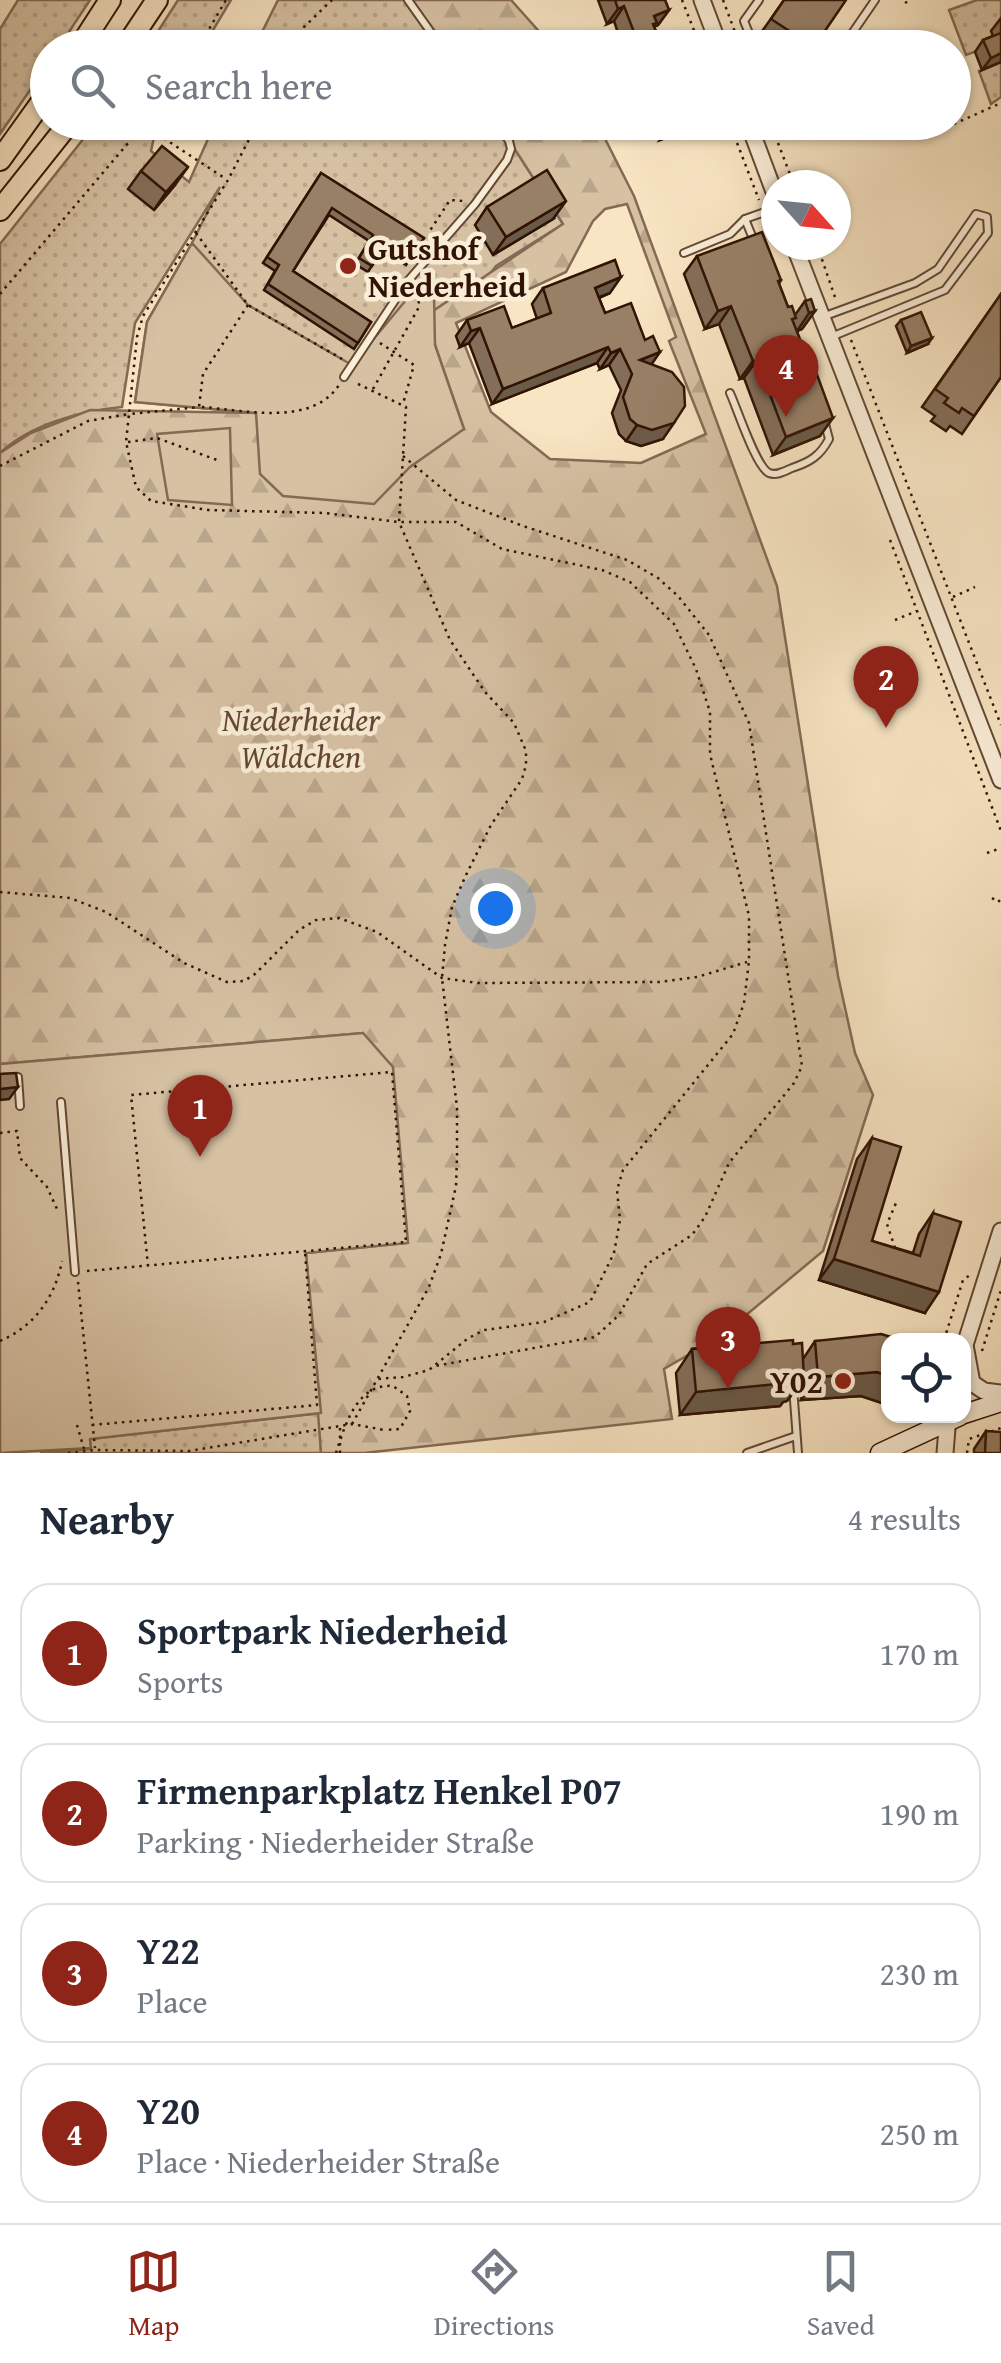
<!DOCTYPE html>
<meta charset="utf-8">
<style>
:root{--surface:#fff;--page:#f2f2f3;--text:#1f2937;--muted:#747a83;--line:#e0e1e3;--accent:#8f2418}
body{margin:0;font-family:"Gentium Book Plus",serif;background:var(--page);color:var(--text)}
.controls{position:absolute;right:30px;bottom:30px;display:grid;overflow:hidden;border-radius:20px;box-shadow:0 2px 8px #0004}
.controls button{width:90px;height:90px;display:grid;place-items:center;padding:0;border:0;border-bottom:2px solid var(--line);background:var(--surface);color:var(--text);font:50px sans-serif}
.compass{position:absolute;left:761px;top:170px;width:90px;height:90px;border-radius:50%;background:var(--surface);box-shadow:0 2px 8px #0004;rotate:117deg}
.you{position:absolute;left:495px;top:908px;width:35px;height:35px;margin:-25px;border:8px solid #fff;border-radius:50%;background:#1a73e8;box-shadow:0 0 0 15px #1a73e833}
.badge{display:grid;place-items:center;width:65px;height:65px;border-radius:50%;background:var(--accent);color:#fff;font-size:32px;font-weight:700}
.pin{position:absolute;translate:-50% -82px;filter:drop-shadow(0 2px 5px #0008)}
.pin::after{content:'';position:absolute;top:52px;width:35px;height:30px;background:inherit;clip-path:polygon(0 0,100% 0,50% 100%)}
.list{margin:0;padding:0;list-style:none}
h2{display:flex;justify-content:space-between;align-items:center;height:130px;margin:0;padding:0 40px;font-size:42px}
h2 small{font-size:32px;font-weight:400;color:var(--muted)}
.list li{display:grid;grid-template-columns:65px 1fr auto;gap:30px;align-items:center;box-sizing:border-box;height:140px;margin:0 20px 20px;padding:0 20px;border:2px solid var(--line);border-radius:30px}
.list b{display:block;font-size:38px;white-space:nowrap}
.list p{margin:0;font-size:32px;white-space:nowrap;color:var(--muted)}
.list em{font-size:32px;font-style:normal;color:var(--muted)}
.icon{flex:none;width:55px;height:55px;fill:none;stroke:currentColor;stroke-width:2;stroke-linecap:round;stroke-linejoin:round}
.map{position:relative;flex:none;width:1001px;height:1453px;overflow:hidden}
.search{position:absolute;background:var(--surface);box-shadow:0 2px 8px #0004;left:30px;right:30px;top:30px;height:110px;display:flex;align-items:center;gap:25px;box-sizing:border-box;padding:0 35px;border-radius:55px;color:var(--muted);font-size:38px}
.sheet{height:770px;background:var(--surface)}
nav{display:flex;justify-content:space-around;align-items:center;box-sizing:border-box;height:140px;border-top:2px solid var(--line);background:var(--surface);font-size:28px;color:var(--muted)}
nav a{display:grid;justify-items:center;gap:5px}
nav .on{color:var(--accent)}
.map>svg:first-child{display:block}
</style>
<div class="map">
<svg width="1001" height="1453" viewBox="0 0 1001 1453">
<defs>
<pattern id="grass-dots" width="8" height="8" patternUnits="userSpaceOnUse" patternTransform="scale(2.5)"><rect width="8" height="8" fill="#d6c1a3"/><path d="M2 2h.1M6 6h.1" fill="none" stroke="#b8a58b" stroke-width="1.8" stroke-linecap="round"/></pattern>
<pattern id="forest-firs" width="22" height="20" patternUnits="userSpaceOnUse" patternTransform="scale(2.5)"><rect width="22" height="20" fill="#d6c1a3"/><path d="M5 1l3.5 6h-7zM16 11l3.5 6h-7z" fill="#b8a58b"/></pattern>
</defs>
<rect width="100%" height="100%" fill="#f8e5c3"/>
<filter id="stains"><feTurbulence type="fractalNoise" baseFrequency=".002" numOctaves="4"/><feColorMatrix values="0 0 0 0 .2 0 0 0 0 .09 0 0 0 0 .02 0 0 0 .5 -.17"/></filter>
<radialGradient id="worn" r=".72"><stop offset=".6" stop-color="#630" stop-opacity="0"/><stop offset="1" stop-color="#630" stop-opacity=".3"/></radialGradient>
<!-- grass -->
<g fill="url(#grass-dots)" stroke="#846a54" stroke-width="2.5">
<path d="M 18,0 L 90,0 L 59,47 L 48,48 L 47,65 L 0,134 L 0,29 Z"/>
<path d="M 178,0 L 231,0 L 203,47 L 148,47 Z"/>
<path d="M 278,0 L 412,0 L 445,47 L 254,48 Z"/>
<path d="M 977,0 L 1001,0 L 1001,97 L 991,104 L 979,71 L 997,64 L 991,46 L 966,55 L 949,10 Z"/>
<path d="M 96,123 L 157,123 L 151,151 L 189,182 L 215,123 L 498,123 L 563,224 L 496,266 L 435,345 L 257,413 L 135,402 L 147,322 L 192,243 L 220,187 L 135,323 L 122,407 C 81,411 31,424 0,453 L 0,244 Z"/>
<path d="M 321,1413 L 321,1453 L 40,1453 L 90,1449 L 90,1439 Z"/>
</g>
<!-- forest -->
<g fill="url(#forest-firs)" stroke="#846a54" stroke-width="2.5" fill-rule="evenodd">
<path d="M 412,0 L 511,0 L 553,47 L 445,47 Z"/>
<path d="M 498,123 L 597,123 L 634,196 L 777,586 L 838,976 L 855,1053 L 873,1095 L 823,1251 L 721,1336 L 664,1369 L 672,1419 L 364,1453 L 321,1453 L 306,1253 L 407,1243 L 363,1033 L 0,1064 L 0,453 L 31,433 L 90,410 L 257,413 L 464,429 L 435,345 L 433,311 L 563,224 ZM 627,204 L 676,337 L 669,341 L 706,434 L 641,463 L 550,459 L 491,412 L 456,323 L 566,272 L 593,221 L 605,209 Z"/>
</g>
<!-- park -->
<g fill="#d6c1a3" stroke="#846a54" stroke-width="2.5">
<path d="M 192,243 L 248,305 L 352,365 L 421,282 L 434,295 L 435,345 L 464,429 L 410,467 L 374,504 L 283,496 L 260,474 L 256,413 L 135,402 L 147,322 Z"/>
<path d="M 230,428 L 232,505 L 168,500 L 157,434 Z"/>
<path d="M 363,1033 L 393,1067 L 408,1243 L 306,1253 L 321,1413 L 90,1439 L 91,1448 L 0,1453 L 0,1064 Z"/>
</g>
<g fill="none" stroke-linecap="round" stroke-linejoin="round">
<!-- service casing -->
<g stroke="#634834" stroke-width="10">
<g id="service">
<path d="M 408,0 L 442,48"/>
<path d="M 755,48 L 744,21 L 759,0"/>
<path d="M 842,48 L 875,0"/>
<path d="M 745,219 L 754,241"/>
<path d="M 684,253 L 730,234 L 745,219 L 776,208"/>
<path d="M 825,316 L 915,283 L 938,269 L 976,214 L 987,217 L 988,233 L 945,290 L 831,337"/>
<path d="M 344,377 L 407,282 L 475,204 L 507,160 L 511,149 L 509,141 L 496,122"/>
<path d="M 730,393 C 737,408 756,467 769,473 C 777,476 785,471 792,468 C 810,462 820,456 829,439 L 824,420"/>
<path d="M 0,1078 L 18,1077 L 20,1106"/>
<path d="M 61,1102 L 75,1272"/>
<path d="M 793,1387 L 798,1453"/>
<path d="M 747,1453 L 796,1436"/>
</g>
</g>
<!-- tertiary casing -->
<g stroke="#634834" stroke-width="19">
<g id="tertiary">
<path d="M 702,0 L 720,48"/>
<path d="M 748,122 L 776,197"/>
<path d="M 794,245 L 1001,780"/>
<path d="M 965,1345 L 972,1383 L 984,1391 L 1001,1393"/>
<path d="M 964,1348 L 1001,1231"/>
<path d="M 945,1453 L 948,1416"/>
</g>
</g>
<!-- secondary casing -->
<g stroke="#311304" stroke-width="21">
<g id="secondary">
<path d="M 964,1414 L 1001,1402"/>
<path d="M 880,1453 L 960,1416"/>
</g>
</g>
<!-- trunk casing -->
<g stroke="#311304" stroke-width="24">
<g id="trunk">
<path d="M 79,48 L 110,0"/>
<path d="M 125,48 L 157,0"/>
<path d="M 0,160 L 48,93"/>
<path d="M 0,210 L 70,122"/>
</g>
</g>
<!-- path -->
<g stroke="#311304" stroke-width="2.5" stroke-dasharray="2.5 5" stroke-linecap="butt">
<path d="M 682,0 L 701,48"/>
<path d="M 723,0 L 741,48"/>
<path d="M 905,3 L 910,0"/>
<path d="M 198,48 L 226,0"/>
<path d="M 294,48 L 304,27 L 332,0"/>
<path d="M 729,122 L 759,200"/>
<path d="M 770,122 L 794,185"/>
<path d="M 954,124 L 1001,103"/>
<path d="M 145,126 L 226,179"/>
<path d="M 767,222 L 776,244"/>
<path d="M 196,233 L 248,305 L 342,359"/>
<path d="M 431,236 L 429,232 L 450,200 L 464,201"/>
<path d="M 817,245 L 836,300"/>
<path d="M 0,294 L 146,122"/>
<path d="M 248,305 L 203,374 L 199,407 L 129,414 L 126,442 L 136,487 L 151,501 L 208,510 L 325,513 L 399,522 L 456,522 L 502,549 L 602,570 L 630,582 L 674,624 L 696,669 L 710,712 L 710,754 L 749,916 L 749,961 L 744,1003 L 733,1034 L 623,1170 L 617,1190 L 620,1220 L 614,1253 L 590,1302 L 544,1322 L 484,1330 L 467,1339 L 429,1370 L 403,1377 L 377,1379"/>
<path d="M 851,340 L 1001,725"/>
<path d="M 380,343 L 414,365 L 403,404"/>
<path d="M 373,389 L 419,307 L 418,284"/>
<path d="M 202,407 C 245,410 311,427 339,385"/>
<path d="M 128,442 L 157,438 L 217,460"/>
<path d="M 403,456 L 456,500 L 523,526 L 627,560 L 658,578 L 678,596 L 709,635 L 749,723 L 802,1066 L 794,1083 L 729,1163 L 705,1217 L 692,1235 L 647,1264 L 619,1315 L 595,1337 L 435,1366"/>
<path d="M 0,466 L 88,421 L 129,414 L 137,337 L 143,316 L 228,180 L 258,122"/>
<path d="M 890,540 L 1001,831"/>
<path d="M 953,597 L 975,587"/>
<path d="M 895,620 L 917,611"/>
<path d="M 987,853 L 1001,848"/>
<path d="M 0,892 L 70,898 L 106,912 L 184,963 L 227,982 L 244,981 L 255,974 L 299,930 L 316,920 L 339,918 L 377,932 L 442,978 L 478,983 L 659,982 L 697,977 L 747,962"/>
<path d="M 992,898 L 998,902 L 1001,899"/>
<path d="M 0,1133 L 17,1131 L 20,1158 L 47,1187 L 57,1209"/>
<path d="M 895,1248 L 887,1224 L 896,1203"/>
<path d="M 87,1271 L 406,1242 L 392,1072 L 131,1095 L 148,1266"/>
<path d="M 78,1282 L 95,1448"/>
<path d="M 944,1340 L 963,1280 L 970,1275"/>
<path d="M 0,1341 C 35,1326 55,1297 62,1261"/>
<path d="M 982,1351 L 1001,1290"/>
<path d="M 887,1412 L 888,1411"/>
<path d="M 352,1424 L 429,1287 L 441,1254 L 456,1186 L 457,1157 L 457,1108 L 442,978 L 445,945 L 452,907 L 466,875 L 491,825 L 522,779 L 526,765 L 526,751 L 514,723 L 485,692 L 450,640 L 399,522 L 406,407 L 356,383"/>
<path d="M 77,1425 L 84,1449"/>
<path d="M 92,1425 L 317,1405 L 305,1252"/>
<path d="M 68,1453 L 95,1450 L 189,1451 L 352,1424 L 384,1430"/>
<path d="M 340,1453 L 340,1426"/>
<path d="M 967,1453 L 969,1439 L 1001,1428"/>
</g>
<!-- service -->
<use href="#service" stroke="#faeed8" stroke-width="6"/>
<!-- tertiary -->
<use href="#tertiary" stroke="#faeed8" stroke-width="15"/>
<!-- secondary -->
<use href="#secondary" stroke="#faeed8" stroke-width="18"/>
<!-- trunk -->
<use href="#trunk" stroke="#f8e5c3" stroke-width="20"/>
<!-- path-bridge -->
<path stroke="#311304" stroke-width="2.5" stroke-dasharray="2.5 5" stroke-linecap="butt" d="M 336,1453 C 345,1425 357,1383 393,1386 L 407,1396 L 410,1411 L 400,1429 L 384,1430"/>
</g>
<!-- wall -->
<g fill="#836e59" stroke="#311304" stroke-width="2.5">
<path d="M 598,0 L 665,0 L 669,10 L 658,25 L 654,27 L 662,46 L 680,48 L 623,48 L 614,21 L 607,24 Z"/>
<path d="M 784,0 L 814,48 L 774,48 L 758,37 Z"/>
<path d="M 1001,18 L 1001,62 L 982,70 L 975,52 L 983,40 L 993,36 L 991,31 Z"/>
<path d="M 653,122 L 690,122 L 684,131 L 660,140 Z"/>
<path d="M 141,171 L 175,185 L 154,210 L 128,189 Z"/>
<path d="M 321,173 L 424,238 L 406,265 L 382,249 L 368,272 L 355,264 L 369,241 L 329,215 L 293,271 L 371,322 L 354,349 L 264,290 L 275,271 L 263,263 Z"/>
<path d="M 487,207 L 553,219 L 493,255 L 475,225 Z"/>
<path d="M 697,256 L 781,280 L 779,284 L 788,307 L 795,315 L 805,301 L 815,311 L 802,329 L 797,331 L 820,436 L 773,455 L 744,378 L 740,379 L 719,324 L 705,329 L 684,274 Z"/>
<path d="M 543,288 L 610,293 L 599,298 L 605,313 L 651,364 L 663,439 L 641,446 L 626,441 L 619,434 L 612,413 L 621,390 L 609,365 L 600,369 L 597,363 L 492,404 L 469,343 L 460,347 L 456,336 L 467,320 L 512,328 L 537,319 L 532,304 Z"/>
<path d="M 1001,294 L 1001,377 L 962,434 L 950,426 L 946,431 L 931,421 L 935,416 L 922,407 Z"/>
<path d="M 901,320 L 928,344 L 907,353 L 896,326 Z"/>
<path d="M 872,1138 L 872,1241 L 913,1253 L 919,1234 L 933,1213 L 925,1313 L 819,1280 L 857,1159 Z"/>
<path d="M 888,1340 L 888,1405 L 861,1396 L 801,1400 L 800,1384 L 787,1401 L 783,1402 L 780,1406 L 680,1415 L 676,1373 L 692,1349 L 793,1344 L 803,1359 L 815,1341 Z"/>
<path d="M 986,1431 L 1001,1453 L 974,1453 L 974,1449 Z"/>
</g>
<!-- shaded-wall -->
<g fill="#6a5a48" stroke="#311304" stroke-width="2.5">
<path d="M 624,6 L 614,21 L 607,24 L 618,9 Z"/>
<path d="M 669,10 L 658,25 L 654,27 L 654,16 Z"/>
<path d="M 1001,53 L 1001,62 L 982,70 L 991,58 Z"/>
<path d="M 678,122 L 690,122 L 684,131 L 660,140 L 671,125 Z"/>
<path d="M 188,167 L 175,185 L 154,210 L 166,192 Z"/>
<path d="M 566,201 L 553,219 L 493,255 L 506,237 Z"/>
<path d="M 621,277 L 610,293 L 584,303 L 595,288 Z"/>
<path d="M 731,306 L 719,324 L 705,329 L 718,311 Z"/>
<path d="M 815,311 L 802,329 L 797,331 L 809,313 Z"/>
<path d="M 480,328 L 469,343 L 460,347 L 471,331 Z"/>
<path d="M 932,338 L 928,344 L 907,353 L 911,346 Z"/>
<path d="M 608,347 L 597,363 L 492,404 L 503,389 Z"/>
<path d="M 620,349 L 609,365 L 600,369 L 611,353 Z"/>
<path d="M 660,352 L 649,368 L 640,360 Z"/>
<path d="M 757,360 L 744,378 L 740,379 L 753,361 Z"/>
<path d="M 833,418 L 820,436 L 773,455 L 786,437 Z"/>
<path d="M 674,423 L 663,439 L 641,446 L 626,441 L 637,425 Z"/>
<path d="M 18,1087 L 9,1099 L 0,1100 L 0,1089 Z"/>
<path d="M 834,1259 L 939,1292 L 925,1313 L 819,1280 Z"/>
<path d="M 877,1372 L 888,1376 L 888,1405 L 861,1396 L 801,1400 L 818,1377 Z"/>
<path d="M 804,1378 L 787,1401 L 783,1402 L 780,1406 L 680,1415 L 696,1392 Z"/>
</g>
<!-- building -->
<g fill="#988067" stroke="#311304" stroke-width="2.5">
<path d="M 615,0 L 665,0 L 669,10 L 654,16 L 657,23 L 653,24 L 662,46 L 677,40 L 680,48 L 640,48 L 624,6 L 618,9 Z"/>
<path d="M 784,0 L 846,0 L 814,47 L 771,19 Z"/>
<path d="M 1001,33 L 1001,53 L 991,58 L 983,40 Z"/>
<path d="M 162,146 L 188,167 L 166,192 L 141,171 Z"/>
<path d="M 547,170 L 566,201 L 506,237 L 487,207 Z"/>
<path d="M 321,173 L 424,238 L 411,259 L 386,243 L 372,266 L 359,258 L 373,235 L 332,208 L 293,271 L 371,322 L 358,343 L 268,284 L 279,265 L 267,257 Z"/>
<path d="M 762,232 L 781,280 L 778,281 L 788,307 L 792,306 L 796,318 L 792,319 L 809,362 L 812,361 L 833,418 L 786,437 L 757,360 L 753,361 L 731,306 L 718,311 L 697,256 Z"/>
<path d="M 615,260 L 621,277 L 595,288 L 605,313 L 631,303 L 645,340 L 653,336 L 660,352 L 640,360 L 672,372 L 684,387 L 685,406 L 674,423 L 652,430 L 637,425 L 630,419 L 623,397 L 632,374 L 620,349 L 611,353 L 608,347 L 503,389 L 480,328 L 471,331 L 467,320 L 504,306 L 512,328 L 551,313 L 543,288 Z"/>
<path d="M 1001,294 L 1001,377 L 974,416 L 962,408 L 959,413 L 944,403 L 948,398 L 935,389 Z"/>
<path d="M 811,299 L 815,311 L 809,313 L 805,301 Z"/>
<path d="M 921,312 L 932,338 L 911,346 L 901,320 Z"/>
<path d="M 16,1073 L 18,1087 L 0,1089 L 0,1074 Z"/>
<path d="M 872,1138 L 901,1147 L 872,1241 L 920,1256 L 933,1213 L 961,1222 L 939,1292 L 834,1259 Z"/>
<path d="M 881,1334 L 901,1340 L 888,1340 L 888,1376 L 877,1372 L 818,1377 L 815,1341 Z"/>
<path d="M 793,1340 L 793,1344 L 802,1343 L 804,1378 L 796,1378 L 797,1382 L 696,1392 L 692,1349 Z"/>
<path d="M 986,1431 L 1001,1432 L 1001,1453 L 985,1453 Z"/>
</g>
<!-- markers -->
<g fill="#8f2418" stroke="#faeed8" stroke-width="4">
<circle cx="348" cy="266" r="10"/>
<circle cx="843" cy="1381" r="10"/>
</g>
<g text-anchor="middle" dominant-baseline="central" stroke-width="9" stroke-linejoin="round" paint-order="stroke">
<!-- poi labels -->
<g font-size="32" font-weight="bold" fill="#311304" stroke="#faeed8" text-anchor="start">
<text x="368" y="248">Gutshof<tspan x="368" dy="37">Niederheid</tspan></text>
<text x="823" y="1381" text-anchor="end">Y02</text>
</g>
<!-- park labels -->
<g font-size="32" font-style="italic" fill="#634734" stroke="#faeed8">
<text x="301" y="719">Niederheider<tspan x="301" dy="37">Wäldchen</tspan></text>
</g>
</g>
<rect width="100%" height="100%" filter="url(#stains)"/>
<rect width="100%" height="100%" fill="url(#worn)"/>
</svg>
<div class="controls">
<button><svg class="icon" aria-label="locate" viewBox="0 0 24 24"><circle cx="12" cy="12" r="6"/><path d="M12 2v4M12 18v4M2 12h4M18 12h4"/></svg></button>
</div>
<svg class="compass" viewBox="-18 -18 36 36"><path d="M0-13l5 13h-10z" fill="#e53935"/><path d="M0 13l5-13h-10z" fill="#747a83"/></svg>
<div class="you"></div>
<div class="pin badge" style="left:200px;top:1157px">1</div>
<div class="pin badge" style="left:886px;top:728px">2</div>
<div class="pin badge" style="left:728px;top:1389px">3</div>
<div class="pin badge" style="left:786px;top:417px">4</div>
<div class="search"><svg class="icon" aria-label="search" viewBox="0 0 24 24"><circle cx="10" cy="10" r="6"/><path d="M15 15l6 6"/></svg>Search here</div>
</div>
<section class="sheet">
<h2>Nearby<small>4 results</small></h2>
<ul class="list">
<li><span class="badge">1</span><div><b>Sportpark Niederheid</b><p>Sports</p></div><em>170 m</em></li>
<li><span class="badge">2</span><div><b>Firmenparkplatz Henkel P07</b><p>Parking · Niederheider Straße</p></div><em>190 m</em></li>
<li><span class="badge">3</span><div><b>Y22</b><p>Place</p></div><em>230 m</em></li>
<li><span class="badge">4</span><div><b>Y20</b><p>Place · Niederheider Straße</p></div><em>250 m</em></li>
</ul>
</section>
<nav>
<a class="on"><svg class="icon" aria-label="map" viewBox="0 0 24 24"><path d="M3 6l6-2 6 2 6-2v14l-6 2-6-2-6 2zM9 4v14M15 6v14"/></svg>Map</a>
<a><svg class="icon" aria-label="directions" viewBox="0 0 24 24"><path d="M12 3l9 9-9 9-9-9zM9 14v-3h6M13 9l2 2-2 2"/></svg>Directions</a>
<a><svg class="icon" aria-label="saved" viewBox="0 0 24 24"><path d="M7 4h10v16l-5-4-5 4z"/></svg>Saved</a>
</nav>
